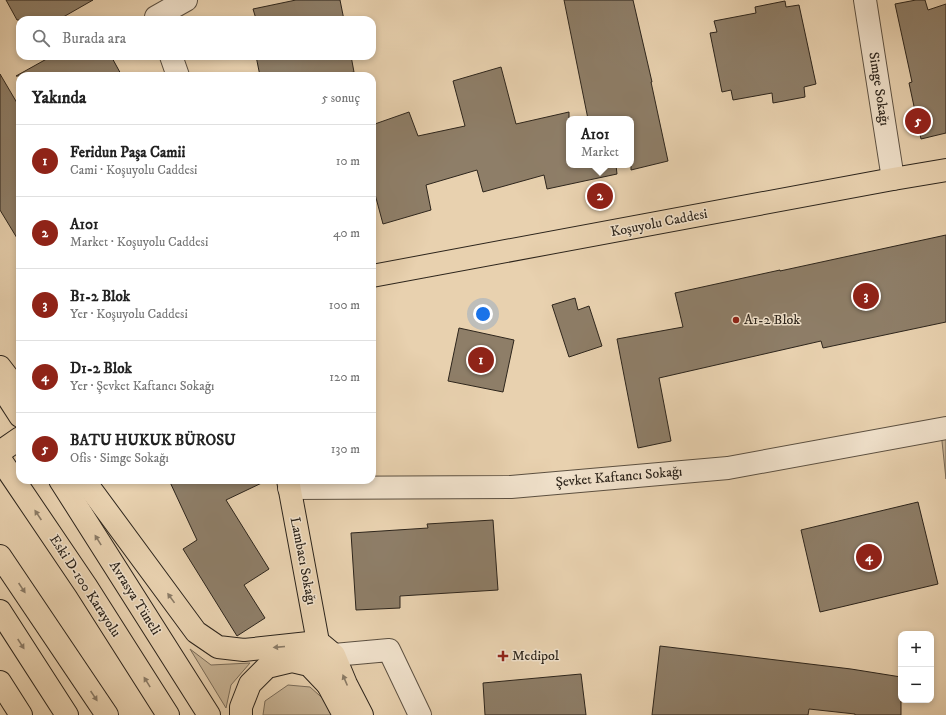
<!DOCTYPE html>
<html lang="tr">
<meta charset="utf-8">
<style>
:root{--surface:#fff;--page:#f2f2f2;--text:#222;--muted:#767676;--line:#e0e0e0;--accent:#8f2418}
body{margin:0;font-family:"IM FELL DW Pica",serif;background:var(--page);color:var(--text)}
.controls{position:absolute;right:12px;bottom:12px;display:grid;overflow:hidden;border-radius:8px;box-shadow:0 2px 6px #0003}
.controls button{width:36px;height:36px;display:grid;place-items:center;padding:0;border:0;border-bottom:1px solid var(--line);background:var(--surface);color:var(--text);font:20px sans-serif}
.you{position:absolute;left:483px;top:314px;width:14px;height:14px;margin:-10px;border:3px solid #fff;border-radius:50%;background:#1a73e8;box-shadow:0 0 0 6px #1a73e833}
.badge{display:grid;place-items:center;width:26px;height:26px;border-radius:50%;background:var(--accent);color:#fff;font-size:13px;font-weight:700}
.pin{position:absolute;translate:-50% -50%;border:2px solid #fff;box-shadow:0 1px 4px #0006}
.popup{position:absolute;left:566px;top:116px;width:68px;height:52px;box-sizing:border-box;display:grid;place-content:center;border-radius:8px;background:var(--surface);filter:drop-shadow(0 1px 3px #0005);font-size:13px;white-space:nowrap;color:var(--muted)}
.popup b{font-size:15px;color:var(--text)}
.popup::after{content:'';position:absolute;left:50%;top:100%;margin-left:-8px;border:8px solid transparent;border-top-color:var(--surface)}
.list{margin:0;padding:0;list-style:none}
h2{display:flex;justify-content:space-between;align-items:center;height:52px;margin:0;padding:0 16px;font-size:17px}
h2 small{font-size:13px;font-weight:400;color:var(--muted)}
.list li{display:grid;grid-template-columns:26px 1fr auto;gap:12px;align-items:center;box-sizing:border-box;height:72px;padding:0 16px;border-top:1px solid var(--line)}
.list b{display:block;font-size:15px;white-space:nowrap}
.list p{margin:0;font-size:13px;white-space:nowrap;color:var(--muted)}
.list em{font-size:13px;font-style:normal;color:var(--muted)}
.icon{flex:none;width:22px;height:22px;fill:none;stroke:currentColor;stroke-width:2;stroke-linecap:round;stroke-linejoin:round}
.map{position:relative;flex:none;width:946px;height:715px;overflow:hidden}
.search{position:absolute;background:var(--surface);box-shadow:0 2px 6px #0003;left:16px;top:16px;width:360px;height:44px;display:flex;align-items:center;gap:10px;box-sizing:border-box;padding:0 14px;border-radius:12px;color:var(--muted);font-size:15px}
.panel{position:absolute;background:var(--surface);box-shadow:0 2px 6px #0003;left:16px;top:72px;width:360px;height:412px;border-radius:12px}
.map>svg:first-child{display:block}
</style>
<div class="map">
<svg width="946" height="715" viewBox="0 0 946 715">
<rect width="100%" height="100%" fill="#e8d1af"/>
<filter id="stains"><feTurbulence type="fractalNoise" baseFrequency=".005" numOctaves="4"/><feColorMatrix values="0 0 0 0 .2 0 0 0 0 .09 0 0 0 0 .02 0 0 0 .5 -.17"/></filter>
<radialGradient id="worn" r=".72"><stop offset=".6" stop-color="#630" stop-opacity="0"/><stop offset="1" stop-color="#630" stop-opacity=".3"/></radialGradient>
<!-- green -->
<g fill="#c8b496" stroke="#7a6c59">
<path d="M 941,432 L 946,432 L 946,479 Z"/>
<path d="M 190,649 L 211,665 L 250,663 L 231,685 L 226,708 Z"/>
<path d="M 288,685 L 310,687 L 328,703 L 334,715 L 263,715 L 265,701 Z"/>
</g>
<!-- building -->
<g fill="#8e7e68" stroke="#2d251c">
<path d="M 6,0 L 93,0 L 58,20 L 17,20 Z"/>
<path d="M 296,0 L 340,0 L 344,20 L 252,20 L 256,19 L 253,9 Z"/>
<path d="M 564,0 L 633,0 L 652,82 L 651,82 L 668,161 L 631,170 L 631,119 L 588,119 Z"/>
<path d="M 916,0 L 925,0 L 928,10 L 946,4 L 946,133 L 921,139 L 909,83 L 912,82 L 895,4 Z"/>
<path d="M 785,1 L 786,7 L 799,5 L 816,84 L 804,87 L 805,97 L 773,103 L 772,93 L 733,100 L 731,90 L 722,92 L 710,33 L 717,32 L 714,21 L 756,13 L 755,7 Z"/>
<path d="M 52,56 L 111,56 L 122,76 L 16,76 Z"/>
<path d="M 256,56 L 351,56 L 354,72 L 332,76 L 260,76 Z"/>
<path d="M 501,67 L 516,124 L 569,112 L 569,165 L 616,165 L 617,174 L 547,189 L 544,175 L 483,192 L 477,170 L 426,185 L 431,210 L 383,224 L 372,183 L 372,125 L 409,112 L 418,136 L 465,126 L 453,81 Z"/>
<path d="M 0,74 L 20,108 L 20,243 L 0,210 Z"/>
<path d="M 946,235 L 946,322 L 823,348 L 821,341 L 659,378 L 671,441 L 638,448 L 617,339 L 683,327 L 675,293 L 780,270 L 780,271 Z"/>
<path d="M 575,298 L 578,310 L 589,306 L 602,346 L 569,357 L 552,305 Z"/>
<path d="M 459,328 L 514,340 L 503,392 L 448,381 Z"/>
<path d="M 169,480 L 268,480 L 226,500 L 269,569 L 244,585 L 265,618 L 237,636 L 183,549 L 197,540 Z"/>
<path d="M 918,502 L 938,584 L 820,612 L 801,530 Z"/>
<path d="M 493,520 L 498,590 L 400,596 L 400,608 L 356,610 L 351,533 L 428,528 L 427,524 Z"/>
<path d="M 660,646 L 851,669 L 901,677 L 901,715 L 855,715 L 855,714 L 809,709 L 808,715 L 652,715 Z"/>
<path d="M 581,674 L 586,715 L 485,715 L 483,683 Z"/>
</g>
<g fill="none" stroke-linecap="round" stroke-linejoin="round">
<!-- minor casing -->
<g stroke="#5c5041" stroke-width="24">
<g id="minor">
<path d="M 865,0 L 893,179"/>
<path d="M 156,17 L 186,0"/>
<path d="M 171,56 L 178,76"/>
<path d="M 289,488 L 511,487 L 728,468 L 946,428"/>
<path d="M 334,655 L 389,650 L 420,715"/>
</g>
</g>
<!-- major casing -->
<g stroke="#2d251c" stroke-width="24">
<g id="major">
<path d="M 372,276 L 893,179 L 946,170"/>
<path d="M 0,452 L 20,438"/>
<path d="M 288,480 L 318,642 L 328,685 L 344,715"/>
<path d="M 322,645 L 334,655 L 346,684 L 362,715"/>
</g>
</g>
<!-- highway casing -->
<g stroke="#2d251c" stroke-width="24">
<g id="highway">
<path d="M 0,367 L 20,393"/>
<path d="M 0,385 L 20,416"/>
<path d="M 0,459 L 86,586 L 168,715"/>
<path d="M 60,480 L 209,715"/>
<path d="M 84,480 L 196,632 L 218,647 L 244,650 L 318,642"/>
<path d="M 0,556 L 107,715"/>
<path d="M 0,611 L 67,715"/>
<path d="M 0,682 L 21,715"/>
<path d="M 241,715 L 241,707 L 250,684 L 267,667 L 292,661 L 309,665 L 328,685"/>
</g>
</g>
<!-- minor -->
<use href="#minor" stroke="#f0e1cb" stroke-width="22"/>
<!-- major -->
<use href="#major" stroke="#e8d1af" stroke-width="22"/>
<!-- highway -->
<use href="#highway" stroke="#e8d1af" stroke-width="22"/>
</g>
<!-- one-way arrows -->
<defs><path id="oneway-solid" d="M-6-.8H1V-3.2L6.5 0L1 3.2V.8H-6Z"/></defs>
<g fill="#8a7b66">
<use href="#oneway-solid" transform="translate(38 515) rotate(-124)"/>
<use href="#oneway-solid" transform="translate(98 540) rotate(-122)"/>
<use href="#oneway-solid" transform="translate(22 588) rotate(56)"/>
<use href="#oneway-solid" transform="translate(171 598) rotate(-126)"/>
<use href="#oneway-solid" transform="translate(21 644) rotate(57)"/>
<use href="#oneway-solid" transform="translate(279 647) rotate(175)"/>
<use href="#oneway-solid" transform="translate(345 680) rotate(-113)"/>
<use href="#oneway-solid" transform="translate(147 682) rotate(-122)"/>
<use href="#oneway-solid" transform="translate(94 696) rotate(56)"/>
</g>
<!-- markers -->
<g fill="#8f2418" stroke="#f0e1cb" stroke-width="1.5">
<circle cx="736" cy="320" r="4"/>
<path d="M501 650h4v4h4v4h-4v4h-4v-4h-4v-4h4z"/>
</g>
<g text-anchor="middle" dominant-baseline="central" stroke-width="3" stroke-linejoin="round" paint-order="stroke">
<!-- street labels -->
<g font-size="14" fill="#2d251c" stroke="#f0e1cb">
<text transform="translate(879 89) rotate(81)">Simge Sokağı</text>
<text transform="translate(659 223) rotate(-11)">Koşuyolu Caddesi</text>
<text transform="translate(619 477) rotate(-5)">Şevket Kaftancı Sokağı</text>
<text transform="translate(303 561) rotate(79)">Lambacı Sokağı</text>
<text transform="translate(85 586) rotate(57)">Eski D-100 Karayolu</text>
<text transform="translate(135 598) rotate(58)">Avrasya Tüneli</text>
</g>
<!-- poi labels -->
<g font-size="14" fill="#2d251c" stroke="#f0e1cb" text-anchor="start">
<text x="744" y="320">A1-2 Blok</text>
<text x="512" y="656">Medipol</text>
</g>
</g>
<rect width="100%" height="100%" filter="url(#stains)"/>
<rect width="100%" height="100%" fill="url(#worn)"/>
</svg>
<div class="controls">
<button>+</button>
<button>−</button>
</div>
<div class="you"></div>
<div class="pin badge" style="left:481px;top:360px">1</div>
<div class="pin badge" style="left:600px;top:196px">2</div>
<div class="popup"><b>A101</b>Market</div>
<div class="pin badge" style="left:866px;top:296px">3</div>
<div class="pin badge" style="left:869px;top:557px">4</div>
<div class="pin badge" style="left:918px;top:121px">5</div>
<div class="search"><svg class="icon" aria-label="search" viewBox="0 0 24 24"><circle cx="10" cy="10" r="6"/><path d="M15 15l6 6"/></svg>Burada ara</div>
<section class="panel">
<h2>Yakında<small>5 sonuç</small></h2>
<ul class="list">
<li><span class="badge">1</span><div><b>Feridun Paşa Camii</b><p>Cami · Koşuyolu Caddesi</p></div><em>10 m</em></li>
<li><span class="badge">2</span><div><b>A101</b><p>Market · Koşuyolu Caddesi</p></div><em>40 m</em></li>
<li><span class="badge">3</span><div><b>B1-2 Blok</b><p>Yer · Koşuyolu Caddesi</p></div><em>100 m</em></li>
<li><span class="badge">4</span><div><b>D1-2 Blok</b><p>Yer · Şevket Kaftancı Sokağı</p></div><em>120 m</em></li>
<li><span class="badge">5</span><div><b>BATU HUKUK BÜROSU</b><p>Ofis · Simge Sokağı</p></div><em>130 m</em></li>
</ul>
</section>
</div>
